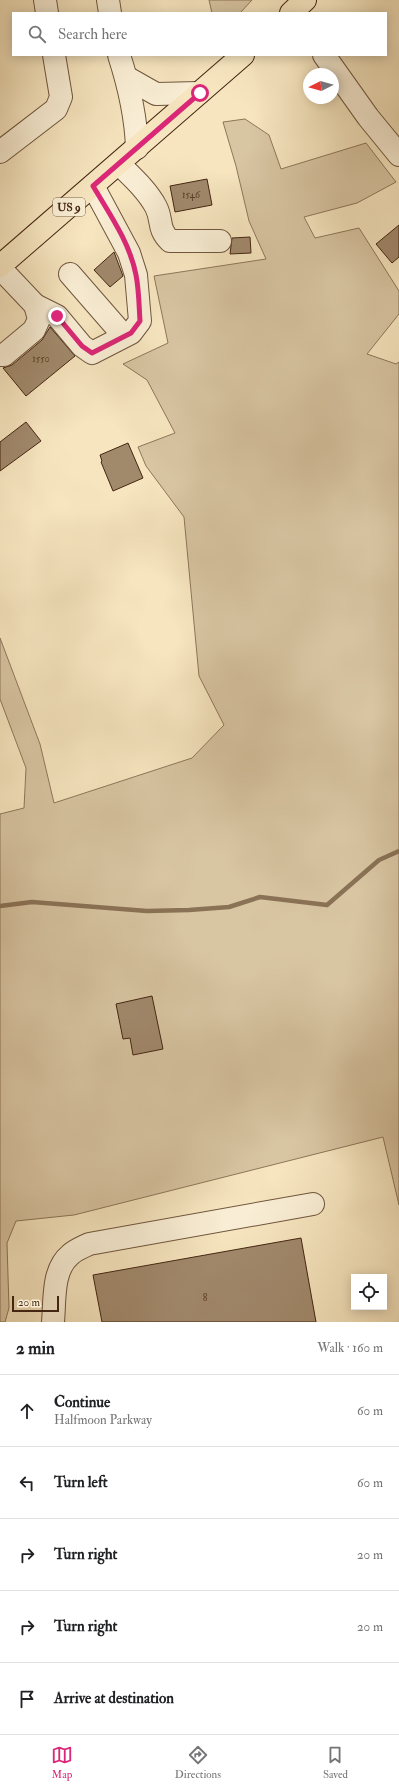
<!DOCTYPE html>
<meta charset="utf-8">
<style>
:root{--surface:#fff;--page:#f6f6f6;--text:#202124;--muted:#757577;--line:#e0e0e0;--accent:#db2777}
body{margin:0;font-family:"IM FELL Double Pica",serif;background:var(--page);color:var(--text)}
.controls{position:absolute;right:12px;bottom:12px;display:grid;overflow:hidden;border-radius:0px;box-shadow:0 2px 10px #0003}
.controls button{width:36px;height:36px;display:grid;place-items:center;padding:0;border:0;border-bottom:1px solid var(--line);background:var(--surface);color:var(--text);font:20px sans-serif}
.compass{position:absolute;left:303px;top:68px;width:36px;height:36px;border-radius:50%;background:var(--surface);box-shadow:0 2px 10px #0003;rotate:265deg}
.scale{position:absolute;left:12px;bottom:10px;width:47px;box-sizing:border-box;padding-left:4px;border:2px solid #442612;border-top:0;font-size:11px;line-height:14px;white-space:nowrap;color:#442612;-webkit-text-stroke:3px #f9eed5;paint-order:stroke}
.stop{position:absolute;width:12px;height:12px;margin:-9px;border:3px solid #db2777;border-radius:50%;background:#fff}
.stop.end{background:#db2777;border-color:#fff;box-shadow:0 1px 4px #0008}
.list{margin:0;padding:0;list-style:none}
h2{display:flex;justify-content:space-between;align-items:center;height:52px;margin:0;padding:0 16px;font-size:17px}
h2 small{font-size:13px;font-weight:400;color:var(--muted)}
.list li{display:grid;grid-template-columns:26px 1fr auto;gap:12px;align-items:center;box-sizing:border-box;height:72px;padding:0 16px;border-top:1px solid var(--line)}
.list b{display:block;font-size:15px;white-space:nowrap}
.list p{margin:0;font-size:13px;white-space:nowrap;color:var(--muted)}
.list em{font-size:13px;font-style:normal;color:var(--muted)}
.icon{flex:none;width:22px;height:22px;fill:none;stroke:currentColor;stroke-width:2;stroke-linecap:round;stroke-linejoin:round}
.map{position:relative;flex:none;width:399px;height:1322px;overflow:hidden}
.search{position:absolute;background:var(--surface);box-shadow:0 2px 10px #0003;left:12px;right:12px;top:12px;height:44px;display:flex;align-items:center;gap:10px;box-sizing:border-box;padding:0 14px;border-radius:0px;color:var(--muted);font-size:15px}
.sheet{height:412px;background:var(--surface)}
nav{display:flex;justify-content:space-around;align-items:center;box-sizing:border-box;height:56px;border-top:1px solid var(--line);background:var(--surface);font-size:11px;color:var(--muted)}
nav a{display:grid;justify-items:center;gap:2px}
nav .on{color:var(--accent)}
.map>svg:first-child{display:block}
</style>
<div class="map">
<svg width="399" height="1322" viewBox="0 0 399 1322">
<rect width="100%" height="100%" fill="#f6e5bf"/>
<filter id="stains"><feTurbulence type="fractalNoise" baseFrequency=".005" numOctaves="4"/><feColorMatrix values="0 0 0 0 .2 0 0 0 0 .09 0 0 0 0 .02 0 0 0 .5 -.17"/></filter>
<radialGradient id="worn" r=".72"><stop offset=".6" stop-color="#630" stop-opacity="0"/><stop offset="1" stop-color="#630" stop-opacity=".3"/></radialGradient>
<!-- green -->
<g fill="#d8c5a2" stroke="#8e765a">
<path d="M 209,0 L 252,0 L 240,13 L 212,13 Z"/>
<path d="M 245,119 L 269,135 L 281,169 L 366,143 L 396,182 L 357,203 L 304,217 L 315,238 L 359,228 L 399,291 L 399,314 L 367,354 L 396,364 L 399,362 L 399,1205 L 383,1137 L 74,1215 L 16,1221 L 7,1243 L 9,1308 L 5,1322 L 0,1322 L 0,814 L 24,808 L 26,768 L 0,699 L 0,638 L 40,744 L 54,803 L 192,758 L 224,725 L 199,676 L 184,517 L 146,466 L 138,447 L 175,433 L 147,380 L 123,364 L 168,343 L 154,276 L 266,259 L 249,221 L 236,166 L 223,122 Z"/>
</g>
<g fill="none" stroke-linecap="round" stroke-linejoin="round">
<!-- stream -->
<path stroke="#8a7256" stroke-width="4.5" d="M 0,906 L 32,902 L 147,911 L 189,910 L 229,907 L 260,897 L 327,905 L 379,860 L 399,851"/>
</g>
<!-- building -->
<g fill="#a1896c" stroke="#442612">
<path d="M 207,179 L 212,205 L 175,212 L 170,186 Z"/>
<path d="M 399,225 L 399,257 L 392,263 L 376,244 Z"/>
<path d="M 250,237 L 251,253 L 230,254 L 232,238 Z"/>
<path d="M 114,252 L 123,276 L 110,287 L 94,270 Z"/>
<path d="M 50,327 L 75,356 L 26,396 L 3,368 L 12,365 L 42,340 Z"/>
<path d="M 26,422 L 41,441 L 0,471 L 0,442 Z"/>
<path d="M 128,443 L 143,478 L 113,491 L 101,462 L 102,461 L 100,455 Z"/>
<path d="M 152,996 L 163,1049 L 133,1055 L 130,1038 L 123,1039 L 116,1004 Z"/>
<path d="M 301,1238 L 316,1322 L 102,1322 L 93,1275 Z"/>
</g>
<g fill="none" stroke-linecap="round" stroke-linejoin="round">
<!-- minor casing -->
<g stroke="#70563d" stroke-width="24">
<g id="minor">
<path d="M 45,0 L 47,13"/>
<path d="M 108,0 L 110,13"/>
<path d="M 119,55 C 129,86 136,116 137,148"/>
<path d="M 324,55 L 368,117 L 399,155"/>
<path d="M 126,77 L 156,94 L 199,93"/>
<path d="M 0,152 L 56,109 L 61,97 L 54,55"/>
<path d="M 119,164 C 132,177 147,190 156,207 C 163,221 157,228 170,241 L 220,241"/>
<path d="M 0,268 L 35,305 L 39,319 L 34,330 L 4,355 L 0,355"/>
<path d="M 70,274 L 124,336"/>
<path d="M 35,305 L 57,316 L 82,346 L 92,353 L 131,333 L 140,321 L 136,275 L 129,253 L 93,186"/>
<path d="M 53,1322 C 55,1300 52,1270 70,1255 C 75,1250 83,1247 89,1244 L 313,1204"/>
</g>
</g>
<!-- major casing -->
<g stroke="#442612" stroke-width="24">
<g id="major">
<path d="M 291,13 L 305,0"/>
<path d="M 0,266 L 243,55"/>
</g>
</g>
<!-- minor -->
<use href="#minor" stroke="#f9eed5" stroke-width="22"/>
<!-- major -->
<use href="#major" stroke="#f6e5bf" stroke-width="22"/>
</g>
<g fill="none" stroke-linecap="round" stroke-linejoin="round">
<!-- route -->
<path stroke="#db2777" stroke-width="5" d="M 57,316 L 82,346 L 92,353 L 131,333 L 140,321 C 139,306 139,290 136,275 C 130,243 109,213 93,186 L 200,93"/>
</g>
<g text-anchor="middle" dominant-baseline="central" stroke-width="4" stroke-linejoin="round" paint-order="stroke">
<!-- number labels -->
<g font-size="10" fill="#5b3f28">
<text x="191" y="195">1546</text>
<text x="41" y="359">1550</text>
<text x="205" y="1298">8</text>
</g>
<!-- shield labels -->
<rect fill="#f9eed5" stroke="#7a624c" stroke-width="1" x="53" y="198" width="32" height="18" rx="3"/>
<g font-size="11" font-weight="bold" fill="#442612">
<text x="69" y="207">US 9</text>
</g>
</g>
<rect width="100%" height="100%" filter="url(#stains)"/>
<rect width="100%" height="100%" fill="url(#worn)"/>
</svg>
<div class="controls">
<button><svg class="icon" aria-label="locate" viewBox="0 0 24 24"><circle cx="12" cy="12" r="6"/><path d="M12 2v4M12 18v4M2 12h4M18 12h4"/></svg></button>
</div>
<svg class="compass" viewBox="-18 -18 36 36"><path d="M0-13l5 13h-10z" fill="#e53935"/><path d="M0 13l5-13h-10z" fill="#757577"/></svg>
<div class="scale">20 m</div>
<div class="stop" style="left:200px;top:93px"></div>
<div class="stop end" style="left:57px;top:316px"></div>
<div class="search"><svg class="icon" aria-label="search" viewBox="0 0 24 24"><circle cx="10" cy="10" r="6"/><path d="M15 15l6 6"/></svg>Search here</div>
</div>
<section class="sheet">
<h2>2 min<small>Walk · 160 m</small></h2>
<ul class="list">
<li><svg class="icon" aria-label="ahead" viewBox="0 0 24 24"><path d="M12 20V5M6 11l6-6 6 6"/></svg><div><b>Continue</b><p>Halfmoon Parkway</p></div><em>60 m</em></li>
<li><svg class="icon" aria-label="left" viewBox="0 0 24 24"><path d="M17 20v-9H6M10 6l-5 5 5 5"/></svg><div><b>Turn left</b></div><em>60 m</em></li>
<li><svg class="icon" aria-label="right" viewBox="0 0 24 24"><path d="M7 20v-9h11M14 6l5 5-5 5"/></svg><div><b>Turn right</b></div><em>20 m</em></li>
<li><svg class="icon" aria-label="right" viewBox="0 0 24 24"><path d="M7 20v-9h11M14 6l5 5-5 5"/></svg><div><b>Turn right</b></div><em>20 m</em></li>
<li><svg class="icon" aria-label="arrive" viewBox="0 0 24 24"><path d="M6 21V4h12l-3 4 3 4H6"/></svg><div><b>Arrive at destination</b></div></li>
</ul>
</section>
<nav>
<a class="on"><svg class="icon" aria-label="map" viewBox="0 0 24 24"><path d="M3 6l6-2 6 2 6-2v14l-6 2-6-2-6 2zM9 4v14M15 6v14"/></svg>Map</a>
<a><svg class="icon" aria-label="directions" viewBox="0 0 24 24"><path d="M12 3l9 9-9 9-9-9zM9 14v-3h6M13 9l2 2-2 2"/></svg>Directions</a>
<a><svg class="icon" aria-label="saved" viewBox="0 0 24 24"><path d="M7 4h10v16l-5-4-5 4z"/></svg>Saved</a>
</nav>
